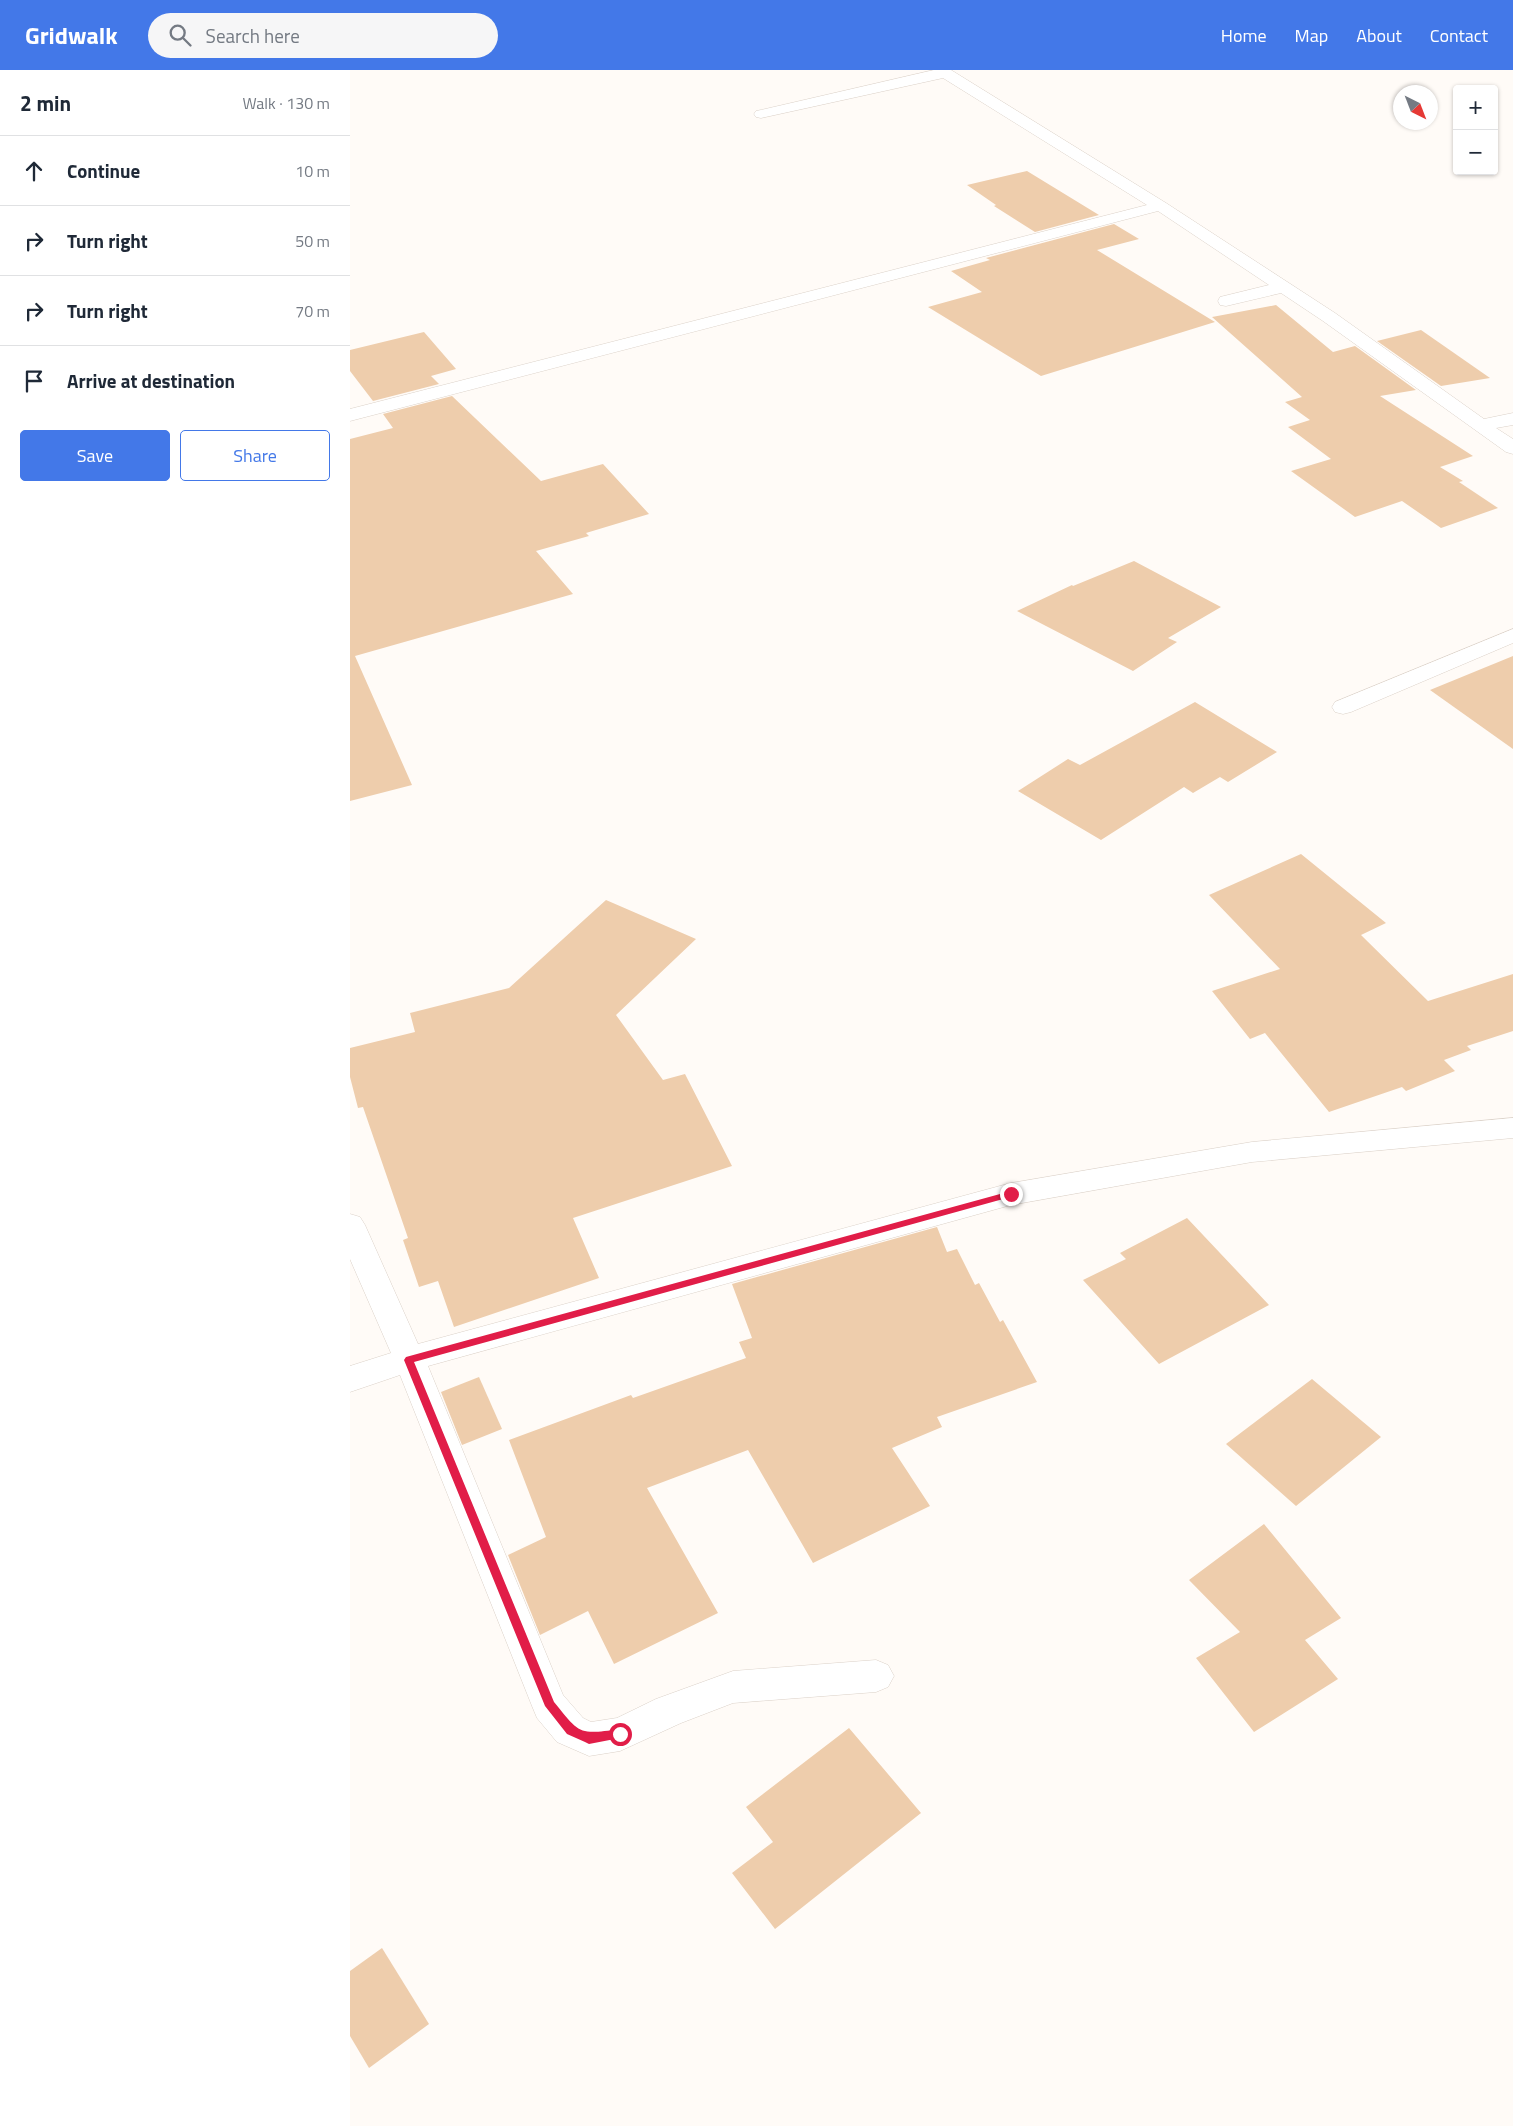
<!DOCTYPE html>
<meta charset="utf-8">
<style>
:root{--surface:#fff;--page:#f6f6f7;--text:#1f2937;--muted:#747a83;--line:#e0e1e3;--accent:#4378e8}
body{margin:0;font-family:"Titillium Web",sans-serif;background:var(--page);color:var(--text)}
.controls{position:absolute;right:15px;top:15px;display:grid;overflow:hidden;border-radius:5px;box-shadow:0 1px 4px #0004}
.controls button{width:45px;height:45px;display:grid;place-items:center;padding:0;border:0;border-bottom:1px solid var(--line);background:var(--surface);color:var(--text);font:25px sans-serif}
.compass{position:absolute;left:1043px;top:15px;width:45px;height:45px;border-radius:50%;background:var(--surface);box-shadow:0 1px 4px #0004;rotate:138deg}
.stop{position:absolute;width:15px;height:15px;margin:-11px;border:4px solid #e11d48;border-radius:50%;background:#fff}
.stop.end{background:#e11d48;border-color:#fff;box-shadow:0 1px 5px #0008}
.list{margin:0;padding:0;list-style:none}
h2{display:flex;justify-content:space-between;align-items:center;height:65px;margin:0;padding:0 20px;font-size:21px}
h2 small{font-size:16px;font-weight:400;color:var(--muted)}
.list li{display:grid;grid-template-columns:32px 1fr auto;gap:15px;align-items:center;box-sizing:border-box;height:70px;padding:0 20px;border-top:1px solid var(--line)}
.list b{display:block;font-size:19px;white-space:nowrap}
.list em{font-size:16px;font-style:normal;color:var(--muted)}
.actions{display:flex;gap:10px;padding:15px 20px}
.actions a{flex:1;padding:11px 0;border:1px solid var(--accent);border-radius:5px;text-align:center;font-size:18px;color:var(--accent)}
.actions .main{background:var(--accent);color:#fff}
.icon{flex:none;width:28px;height:28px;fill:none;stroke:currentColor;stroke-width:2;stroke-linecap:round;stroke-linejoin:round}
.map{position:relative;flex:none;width:1163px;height:2056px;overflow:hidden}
header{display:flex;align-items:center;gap:30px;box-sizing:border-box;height:70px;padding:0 25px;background:var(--accent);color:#fff}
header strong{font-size:24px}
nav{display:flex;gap:28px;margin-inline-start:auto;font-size:18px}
.search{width:350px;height:45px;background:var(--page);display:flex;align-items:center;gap:12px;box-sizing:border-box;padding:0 18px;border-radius:28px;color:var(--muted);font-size:19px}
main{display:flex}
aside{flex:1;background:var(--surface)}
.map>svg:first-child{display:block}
</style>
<header>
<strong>Gridwalk</strong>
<div class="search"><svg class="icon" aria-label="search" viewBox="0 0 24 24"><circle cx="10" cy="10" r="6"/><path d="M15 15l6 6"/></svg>Search here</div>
<nav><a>Home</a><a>Map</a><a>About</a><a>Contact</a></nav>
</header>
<main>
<aside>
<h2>2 min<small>Walk · 130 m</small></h2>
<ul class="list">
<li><svg class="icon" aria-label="ahead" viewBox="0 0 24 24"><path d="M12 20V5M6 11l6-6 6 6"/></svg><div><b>Continue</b></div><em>10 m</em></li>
<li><svg class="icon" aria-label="right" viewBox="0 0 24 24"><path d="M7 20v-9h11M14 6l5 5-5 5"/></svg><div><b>Turn right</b></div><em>50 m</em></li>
<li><svg class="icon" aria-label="right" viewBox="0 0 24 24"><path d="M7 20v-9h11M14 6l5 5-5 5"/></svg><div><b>Turn right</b></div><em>70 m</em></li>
<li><svg class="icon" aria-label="arrive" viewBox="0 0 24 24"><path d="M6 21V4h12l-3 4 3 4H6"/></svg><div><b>Arrive at destination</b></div></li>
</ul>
<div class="actions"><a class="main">Save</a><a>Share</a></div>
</aside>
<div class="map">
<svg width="1163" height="2056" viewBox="0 0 1163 2056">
<rect width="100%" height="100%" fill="#fffbf7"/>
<!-- building -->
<g fill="#eecdac">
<path d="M 677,101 L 749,145 L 685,162 L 644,136 L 646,135 L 617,115 Z"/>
<path d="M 764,154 L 789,169 L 747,180 L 865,252 L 691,306 L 578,237 L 632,222 L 601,201 L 640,190 L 636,188 Z"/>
<path d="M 926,235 L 983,282 L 1005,276 L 1066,320 L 1030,326 L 1123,386 L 1090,397 L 1113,411 L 1109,412 L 1148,438 L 1091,458 L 1052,431 L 1005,447 L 941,401 L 981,389 L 938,357 L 960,350 L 935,332 L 952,327 L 862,247 Z"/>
<path d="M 1071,260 L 1140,308 L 1091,316 L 1027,271 Z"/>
<path d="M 74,262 L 106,299 L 81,306 L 89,314 L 23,331 L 0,301 L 0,280 Z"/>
<path d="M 102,326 L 191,411 L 253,394 L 299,444 L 236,463 L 239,466 L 186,481 L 223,524 L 5,586 L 62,715 L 0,731 L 0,369 L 43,358 L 33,344 Z"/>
<path d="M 784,491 L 871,537 L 818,568 L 827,572 L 783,601 L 667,541 L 722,515 L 723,516 Z"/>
<path d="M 1163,586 L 1163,679 L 1080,620 Z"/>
<path d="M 845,632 L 927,682 L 878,712 L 870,707 L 843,723 L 834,717 L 751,770 L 668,721 L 718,689 L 730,695 Z"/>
<path d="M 951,784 L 1036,853 L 1011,865 L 1078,931 L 1163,904 L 1163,961 L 1117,976 L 1121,980 L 1094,990 L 1105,1001 L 1056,1021 L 1052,1017 L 979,1042 L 915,963 L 900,969 L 862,921 L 930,899 L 859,825 Z"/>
<path d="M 256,830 L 346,869 L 266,945 L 313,1010 L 335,1004 L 382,1096 L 223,1148 L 249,1208 L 104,1257 L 88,1211 L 69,1217 L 53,1170 L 58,1168 L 13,1037 L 8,1038 L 0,1007 L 0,978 L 65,962 L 60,943 L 159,918 Z"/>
<path d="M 837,1148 L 919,1235 L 809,1294 L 733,1210 L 776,1189 L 770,1183 Z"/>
<path d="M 587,1157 L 597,1182 L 607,1179 L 625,1215 L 629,1213 L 650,1252 L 653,1250 L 687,1312 L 587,1347 L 592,1357 L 542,1378 L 580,1436 L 463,1493 L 398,1380 L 297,1418 L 368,1543 L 264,1594 L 238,1541 L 190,1565 L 158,1485 L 196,1467 L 159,1370 L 281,1325 L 283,1328 L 396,1288 L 389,1272 L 402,1268 L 382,1214 Z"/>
<path d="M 129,1307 L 152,1359 L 112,1375 L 91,1322 Z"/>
<path d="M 962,1309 L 1031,1367 L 946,1436 L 876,1374 Z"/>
<path d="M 914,1454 L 991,1548 L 955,1570 L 988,1609 L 904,1662 L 846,1588 L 890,1562 L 839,1510 Z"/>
<path d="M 499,1658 L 571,1743 L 425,1859 L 382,1803 L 423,1772 L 396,1737 Z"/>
<path d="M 32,1878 L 79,1954 L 19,1998 L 0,1966 L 0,1901 Z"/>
</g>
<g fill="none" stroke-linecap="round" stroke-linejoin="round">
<!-- minor casing -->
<g stroke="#dbd1c8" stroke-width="1">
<g id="minor">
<path d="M 584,0 L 601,0 L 816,133 L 985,243 L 1134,349 L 1163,343 L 1163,355 L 1146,358 L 1163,369 L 1163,384 L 1156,382 L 973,251 L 931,223 L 876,236 L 870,235 L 868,231 L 870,227 L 919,215 L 808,141 L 0,351 L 0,339 L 797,135 L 593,8 L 411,48 L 406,47 L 404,44 L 406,41 L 411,40 Z"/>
<path d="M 1163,559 L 1163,573 L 1001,642 L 993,644 L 985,642 L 982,637 L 985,632 Z"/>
<path d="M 1163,1048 L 1163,1068 L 902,1092 L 661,1135 L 78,1296 L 213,1625 L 233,1648 L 241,1652 L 267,1648 L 306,1629 L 383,1601 L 526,1590 L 538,1595 L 544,1606 L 538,1617 L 526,1622 L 383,1633 L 331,1653 L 270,1681 L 239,1686 L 207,1672 L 187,1648 L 182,1636 L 50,1305 L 0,1322 L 0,1296 L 41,1283 L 0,1189 L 0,1144 L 10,1147 L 15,1155 L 68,1274 L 661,1113 L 902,1072 Z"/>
</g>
</g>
<!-- minor -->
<use href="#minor" fill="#fff" fill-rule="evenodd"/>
</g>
<!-- route -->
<path fill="#e11d48" d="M 661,1121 L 664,1122 L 664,1126 L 64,1292 L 204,1632 C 230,1664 228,1665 270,1659 L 273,1660 L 275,1664 L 273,1667 L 270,1668 L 239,1674 L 235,1672 L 217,1664 L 195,1636 L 54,1290 L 56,1287 Z"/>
</svg>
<div class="controls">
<button>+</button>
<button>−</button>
</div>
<svg class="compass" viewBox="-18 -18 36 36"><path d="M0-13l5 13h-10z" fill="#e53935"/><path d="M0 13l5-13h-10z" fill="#747a83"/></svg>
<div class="stop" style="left:270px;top:1664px"></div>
<div class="stop end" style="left:661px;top:1124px"></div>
</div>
</main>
